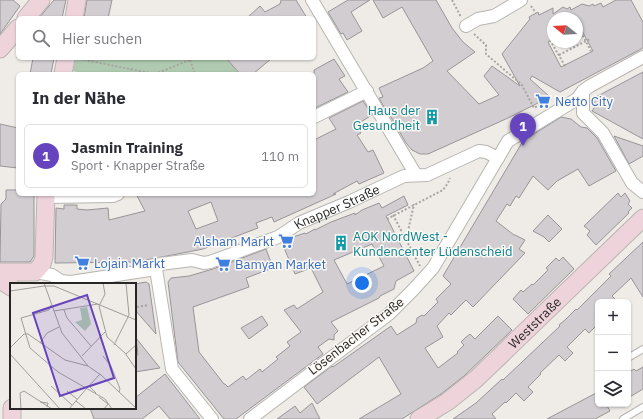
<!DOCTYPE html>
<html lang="de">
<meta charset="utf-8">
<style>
:root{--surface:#fff;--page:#f7f7f7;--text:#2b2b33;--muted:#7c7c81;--line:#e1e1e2;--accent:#6644bd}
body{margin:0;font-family:"IBM Plex Sans",sans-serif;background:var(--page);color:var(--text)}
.controls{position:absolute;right:12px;bottom:12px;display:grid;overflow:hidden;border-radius:6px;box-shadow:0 1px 3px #0004}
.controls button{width:36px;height:36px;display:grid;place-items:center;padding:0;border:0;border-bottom:1px solid var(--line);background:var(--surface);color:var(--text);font:20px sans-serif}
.compass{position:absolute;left:547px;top:12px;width:36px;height:36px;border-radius:50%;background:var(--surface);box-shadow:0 1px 3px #0004;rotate:288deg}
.you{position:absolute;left:362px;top:283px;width:14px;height:14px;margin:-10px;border:3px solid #fff;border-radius:50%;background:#1a73e8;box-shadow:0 0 0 6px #1a73e833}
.badge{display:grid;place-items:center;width:26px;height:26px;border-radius:50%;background:var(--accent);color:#fff;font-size:13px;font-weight:700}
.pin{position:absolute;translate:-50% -33px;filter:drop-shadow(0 1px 2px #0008)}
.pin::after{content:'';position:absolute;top:21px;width:14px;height:12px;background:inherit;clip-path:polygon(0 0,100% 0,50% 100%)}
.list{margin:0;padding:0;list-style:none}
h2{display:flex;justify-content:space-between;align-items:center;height:52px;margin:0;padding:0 16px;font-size:17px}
h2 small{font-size:13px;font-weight:400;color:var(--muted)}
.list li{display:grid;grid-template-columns:26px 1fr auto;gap:12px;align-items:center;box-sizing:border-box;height:64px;margin:0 8px 8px;padding:0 8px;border:1px solid var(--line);border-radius:6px}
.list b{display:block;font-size:15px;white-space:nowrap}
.list p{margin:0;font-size:13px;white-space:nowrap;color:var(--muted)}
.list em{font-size:13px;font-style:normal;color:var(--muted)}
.icon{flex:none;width:22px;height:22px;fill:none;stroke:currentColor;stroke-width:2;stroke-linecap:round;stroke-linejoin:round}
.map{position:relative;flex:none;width:643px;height:419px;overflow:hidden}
.search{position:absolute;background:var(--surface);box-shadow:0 1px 3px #0004;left:16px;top:16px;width:300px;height:44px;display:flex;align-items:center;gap:10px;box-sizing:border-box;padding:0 14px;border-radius:6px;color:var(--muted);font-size:15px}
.panel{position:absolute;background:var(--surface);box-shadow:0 1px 3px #0004;left:16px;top:72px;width:300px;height:124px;border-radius:6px}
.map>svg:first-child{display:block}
</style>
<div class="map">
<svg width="643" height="419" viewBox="0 0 643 419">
<rect width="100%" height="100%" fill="#efece8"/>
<!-- green -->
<path fill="#b0cab1" d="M 75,58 L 226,58 L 240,74 L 77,74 L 77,72 L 73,71 Z"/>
<!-- building -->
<g fill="#d2cdd1" stroke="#989497" fill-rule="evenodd">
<path d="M 0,0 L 13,0 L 20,6 L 0,34 Z"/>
<path d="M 54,0 L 66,0 L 62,18 L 39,18 Z"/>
<path d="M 87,0 L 112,0 L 108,18 L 84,18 Z"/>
<path d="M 281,0 L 296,0 L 307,18 L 247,18 L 260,6 L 265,12 L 280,4 Z"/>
<path d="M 348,0 L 370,0 L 351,12 L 362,31 L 347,40 L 343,33 L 341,34 L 328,12 Z"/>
<path d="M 373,0 L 436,0 L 452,28 L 463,42 L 475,52 L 447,71 L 479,104 L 499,95 L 484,76 L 492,66 L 520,86 L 502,54 L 530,19 L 529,17 L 538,12 L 539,15 L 553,8 L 553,14 L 563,7 L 567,9 L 570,7 L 571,10 L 582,4 L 589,6 L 593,4 L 594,6 L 601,3 L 603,7 L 616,0 L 631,0 L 643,22 L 643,48 L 560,92 L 532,76 L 530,79 L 550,97 L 508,118 L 428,154 L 420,154 L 412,150 L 406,143 L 385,107 L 384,107 L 379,98 L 383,97 L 379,88 L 423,68 L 433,61 L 402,7 L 383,18 ZM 553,18 L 577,18 L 577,22 L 593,51 L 561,67 L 548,42 L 553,39 Z"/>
<path d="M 33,58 L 54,58 L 51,74 L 30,74 Z"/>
<path d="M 226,58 L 272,58 L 253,74 L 240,74 Z"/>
<path d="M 334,59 L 345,76 L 339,79 L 348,92 L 315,108 L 314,70 Z"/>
<path d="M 643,72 L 643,139 L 592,111 L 596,105 L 592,99 Z"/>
<path d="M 363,101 L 372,115 L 356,125 L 361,133 L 357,135 L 368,152 L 373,150 L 384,173 L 359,184 L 357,181 L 333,194 L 336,194 L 334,195 L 274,222 L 272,217 L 256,223 L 258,228 L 203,249 L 136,262 L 55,263 L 56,208 L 64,209 L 64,205 L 77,205 L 77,209 L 87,210 L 108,208 L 109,220 L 145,211 L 136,194 L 314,194 L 314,140 L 336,129 L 329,118 ZM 211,202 L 218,221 L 196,229 L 188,211 Z"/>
<path d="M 561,117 L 571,119 L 581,127 L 587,128 L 597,138 L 616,171 L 589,186 L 578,169 L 557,181 L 548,190 L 533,176 L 519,198 L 516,196 L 510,206 L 507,204 L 496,221 L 514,235 L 515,235 L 525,240 L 519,249 L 525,253 L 473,307 L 466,300 L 451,315 L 449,313 L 437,326 L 443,337 L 425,348 L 438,368 L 458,353 L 457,352 L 464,345 L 461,342 L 465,338 L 470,334 L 475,339 L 498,316 L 512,330 L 464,376 L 441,394 L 402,419 L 359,419 L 401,394 L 379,357 L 317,404 L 304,387 L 332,366 L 333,367 L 391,326 L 397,335 L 416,323 L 417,318 L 422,315 L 424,316 L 438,302 L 436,299 L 451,284 L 443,276 L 523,141 Z"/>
<path d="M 0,124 L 18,128 L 18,168 L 0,166 Z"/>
<path d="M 614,136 L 643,146 L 643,156 L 629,164 Z"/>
<path d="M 6,190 L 18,190 L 18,194 L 34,194 L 34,256 L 30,262 L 0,262 L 1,204 L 6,199 Z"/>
<path d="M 618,193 L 621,197 L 625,193 L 630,201 L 628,204 L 632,208 L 628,212 L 629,213 L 596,245 L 587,235 L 590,231 L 584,226 Z"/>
<path d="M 404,196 L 408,205 L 386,216 L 414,271 L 396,281 L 394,289 L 380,296 L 379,298 L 331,322 L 338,331 L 334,335 L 334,340 L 329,339 L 318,347 L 323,354 L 236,419 L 224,419 L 178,362 L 168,282 L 171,278 L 189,276 L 213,269 L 266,249 L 273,268 L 246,278 L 249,287 L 193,307 L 199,352 L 224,384 L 225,384 L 228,387 L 243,376 L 246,380 L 260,369 L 262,372 L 278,359 L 276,357 L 290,346 L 287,342 L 301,332 L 284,310 L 294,305 L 297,309 L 323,292 L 311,268 L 295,274 L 282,243 L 293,237 L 305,233 L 306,234 L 315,229 L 315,230 L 331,222 L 355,213 L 355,215 L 362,210 L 379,203 L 382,208 ZM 372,244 L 384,266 L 347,284 L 334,260 Z"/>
<path d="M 548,215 L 562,229 L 549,242 L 544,237 L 533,231 Z"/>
<path d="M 643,242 L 643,297 L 631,278 L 612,296 L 618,302 L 598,302 L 598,324 L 589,333 L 585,329 L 567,347 L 573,353 L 565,361 L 559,355 L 540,373 L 541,374 L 528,387 L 533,392 L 524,401 L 516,393 L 506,403 L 505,402 L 492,414 L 496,419 L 453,419 L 476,403 L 502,379 L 503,380 L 560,326 L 559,325 L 565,320 L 576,309 L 577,310 L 611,276 L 609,274 Z"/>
<path d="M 563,257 L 574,269 L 528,314 L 513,299 L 521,290 L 523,292 L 532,284 L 533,285 L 548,270 L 546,268 L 556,258 L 559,261 Z"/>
<path d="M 146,282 L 149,284 L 156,334 L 135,310 L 135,284 Z"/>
<path d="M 262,316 L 268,325 L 249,339 L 241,328 Z"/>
<path d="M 136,338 L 160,368 L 135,372 L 135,355 L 138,355 Z"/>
<path d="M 643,367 L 643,389 L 628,398 L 628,373 L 634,369 L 636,371 Z"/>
<path d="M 165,374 L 200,419 L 170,419 L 159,406 L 142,419 L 94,419 L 90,408 L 135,408 L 135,398 Z"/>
<path d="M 598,392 L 598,404 L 606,404 L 610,411 L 595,419 L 547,419 Z"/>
<path d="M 312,403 L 320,419 L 277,419 L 295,406 L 300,413 Z"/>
</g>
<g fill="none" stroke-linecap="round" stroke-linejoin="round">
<!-- lane casing -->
<g stroke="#b8b5b1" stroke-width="8">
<g id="lane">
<path d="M 628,358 L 643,349"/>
<path d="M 623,419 L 643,407"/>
</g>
</g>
<!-- street casing -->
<g stroke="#b8b5b1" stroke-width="14">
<g id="street">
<path d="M 312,0 L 416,175"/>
<path d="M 466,26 L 478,19 L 494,16 L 521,0"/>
<path d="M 583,91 L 583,113 L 603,133 L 632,183 L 643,192"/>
<path d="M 314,117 L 367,91"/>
<path d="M 46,197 L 113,196 L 118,194"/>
<path d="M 156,269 L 172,369 L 212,419"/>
<path id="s1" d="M 35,272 L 52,275 L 61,281 L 71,282 L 156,269 L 160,264 L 192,260 L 204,263 L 210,262 L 278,237 L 299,223 L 349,202 L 404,176 L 427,175 L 479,151 L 486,152 L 498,158 L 508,141 L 577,99 L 583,91 L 590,86 L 643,57"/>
<path d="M 250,419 L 389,314 L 413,290 L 433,268 L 498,158"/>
</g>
</g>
<!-- secondary casing -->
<g stroke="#b8b5b1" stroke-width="19">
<g id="secondary">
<path d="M 26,18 L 41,0"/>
<path d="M 74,18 L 77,0"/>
<path d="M 0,49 L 18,28"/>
<path d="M 63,74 L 66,58"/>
<path d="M 0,272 L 35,272 L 42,264 L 44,257 L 46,194"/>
<path d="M 0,280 L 11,287"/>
<path d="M 12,419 L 12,408"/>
<path id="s2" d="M 419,419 L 447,402 L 476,379 L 643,218"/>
</g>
</g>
<!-- path -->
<g stroke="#a7a5a2" stroke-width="2" stroke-dasharray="2 2" stroke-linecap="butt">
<path d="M 452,0 L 461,17"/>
<path d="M 531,6 L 536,13"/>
<path d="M 577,25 L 591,51"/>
<path d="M 474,34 L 486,45 L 486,54 L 522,85 L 534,108 L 551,99"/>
<path d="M 550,40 L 565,66"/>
<path d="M 559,55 L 590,39"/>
<path d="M 80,59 L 155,74 L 195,58"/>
<path d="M 190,60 L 195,74"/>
<path d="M 130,74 L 131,69"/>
<path d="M 393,215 L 420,266"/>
<path d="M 387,219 L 443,190 L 448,183 L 450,178"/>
<path d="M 406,240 L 414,204"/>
<path d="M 137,307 L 149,305"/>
</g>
<!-- lane -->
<use href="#lane" stroke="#fff" stroke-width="6"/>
<!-- street -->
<use href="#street" stroke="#fff" stroke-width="12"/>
<!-- secondary -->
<use href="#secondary" stroke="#eed3db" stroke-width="17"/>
</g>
<!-- icons -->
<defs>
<g id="supermarket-bare" transform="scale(1.2)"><path d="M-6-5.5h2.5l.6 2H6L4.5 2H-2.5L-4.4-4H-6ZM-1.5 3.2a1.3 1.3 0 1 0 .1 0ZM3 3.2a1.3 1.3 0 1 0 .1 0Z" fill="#3f7fe0" stroke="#fcf9f5" stroke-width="2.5" paint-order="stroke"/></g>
<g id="building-bare" transform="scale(1.2)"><path d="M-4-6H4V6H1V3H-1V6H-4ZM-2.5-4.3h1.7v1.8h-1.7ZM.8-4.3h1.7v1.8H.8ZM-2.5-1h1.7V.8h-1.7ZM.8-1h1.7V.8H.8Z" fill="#0f9aa8" stroke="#fcf9f5" stroke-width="2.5" paint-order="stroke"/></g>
</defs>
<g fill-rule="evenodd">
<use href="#supermarket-bare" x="543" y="101"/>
<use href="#building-bare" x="432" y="117"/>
<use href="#supermarket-bare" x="286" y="241"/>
<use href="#building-bare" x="341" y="243"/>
<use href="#supermarket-bare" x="82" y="263"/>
<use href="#supermarket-bare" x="223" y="264"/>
</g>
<g text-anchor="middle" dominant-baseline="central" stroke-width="3" stroke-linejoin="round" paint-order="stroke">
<!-- shop labels -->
<g font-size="13" fill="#366cbe" stroke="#fcf9f5" text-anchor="start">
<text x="555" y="101">Netto City</text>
<text x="274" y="241" text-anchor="end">Alsham Markt</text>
<text x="94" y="263">Lojain Markt</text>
<text x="235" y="264">Bamyan Market</text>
</g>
<!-- culture labels -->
<g font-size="13" fill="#0d838f" stroke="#fcf9f5" text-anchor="end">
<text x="420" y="110">Haus der<tspan x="420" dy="15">Gesundheit</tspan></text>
<text x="353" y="236" text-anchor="start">AOK NordWest -<tspan x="353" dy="15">Kundencenter Lüdenscheid</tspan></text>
</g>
<!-- street labels -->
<g font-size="13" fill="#272625" stroke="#fcf9f5">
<text stroke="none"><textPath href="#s1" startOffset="320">Knapper Straße</textPath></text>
<text stroke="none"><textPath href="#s2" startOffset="151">Weststraße</textPath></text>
<text transform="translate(356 336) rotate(-38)">Lösenbacher Straße</text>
</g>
</g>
<!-- overview -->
<g transform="translate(10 283)">
<rect width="126" height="126" fill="#efece8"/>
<path d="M 77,24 L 81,41 L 75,48 L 65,39 L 72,37 L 70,25 Z" fill="#b0cab1"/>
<path fill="none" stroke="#9f9d9a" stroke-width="1" d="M 34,0 L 44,28 L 88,21M 93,0 L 95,11 L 89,23 L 97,54 L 115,70 L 126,86M 34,3 L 44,3 L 126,37M 0,8 L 34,3M 41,22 L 39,27 L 11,35 L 20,65 L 48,89 L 95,116 L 102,126M 54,27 L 57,35 L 81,63M 44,28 L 52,50 L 78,83 L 91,92 L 126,125M 30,60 L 37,50 L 49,44M 104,62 L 119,32 L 116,0M 0,65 L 14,51 L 18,51 L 55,77 L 78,83M 0,71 L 50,126M 116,71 L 126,62M 72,73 L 95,49M 93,73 L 101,83 L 110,106 L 109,109M 41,103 L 62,122M 57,108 L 67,116M 86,110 L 79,103 L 90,91M 89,114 L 98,121 L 94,126M 66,118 L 76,126M 30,119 L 38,120 L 37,124M 11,126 L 10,110 L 14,108 L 42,126M 59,126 L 77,105"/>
<path fill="#6644bd" fill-opacity="0.15" stroke="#6644bd" stroke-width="2" d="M 77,12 L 104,95 L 50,113 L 23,30 Z"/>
<rect width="126" height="126" fill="none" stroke="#272625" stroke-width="2"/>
</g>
</svg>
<div class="controls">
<button>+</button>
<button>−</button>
<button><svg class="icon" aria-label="layers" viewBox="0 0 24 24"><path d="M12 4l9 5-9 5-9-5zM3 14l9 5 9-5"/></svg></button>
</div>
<svg class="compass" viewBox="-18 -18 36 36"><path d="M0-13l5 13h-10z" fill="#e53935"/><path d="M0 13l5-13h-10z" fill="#7c7c81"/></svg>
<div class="you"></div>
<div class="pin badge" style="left:523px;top:146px">1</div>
<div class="search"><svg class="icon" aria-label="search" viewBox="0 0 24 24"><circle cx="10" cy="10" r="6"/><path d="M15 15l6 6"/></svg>Hier suchen</div>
<section class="panel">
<h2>In der Nähe<small></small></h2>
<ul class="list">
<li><span class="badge">1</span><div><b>Jasmin Training</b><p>Sport · Knapper Straße</p></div><em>110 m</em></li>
</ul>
</section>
</div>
